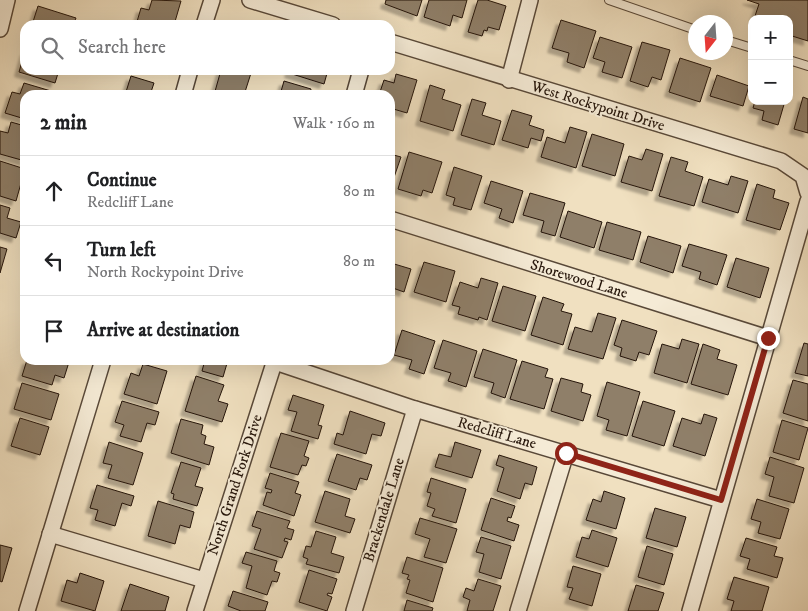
<!DOCTYPE html>
<meta charset="utf-8">
<style>
:root{--surface:#fff;--page:#f6f6f6;--text:#202124;--muted:#757577;--line:#e0e0e0}
body{margin:0;font-family:"IM FELL DW Pica",serif;background:var(--page);color:var(--text)}
.controls{position:absolute;right:15px;top:15px;display:grid;overflow:hidden;border-radius:10px;box-shadow:0 5px 20px #0002}
.controls button{width:45px;height:45px;display:grid;place-items:center;padding:0;border:0;border-bottom:1px solid var(--line);background:var(--surface);color:var(--text);font:25px sans-serif}
.compass{position:absolute;left:688px;top:15px;width:45px;height:45px;border-radius:50%;background:var(--surface);box-shadow:0 5px 20px #0002;rotate:197deg}
.stop{position:absolute;width:15px;height:15px;margin:-11px;border:4px solid #8f2418;border-radius:50%;background:#fff}
.stop.end{background:#8f2418;border-color:#fff;box-shadow:0 1px 5px #0008}
.list{margin:0;padding:0;list-style:none}
h2{display:flex;justify-content:space-between;align-items:center;height:65px;margin:0;padding:0 20px;font-size:21px}
h2 small{font-size:16px;font-weight:400;color:var(--muted)}
.list li{display:grid;grid-template-columns:32px 1fr auto;gap:15px;align-items:center;box-sizing:border-box;height:70px;padding:0 20px;border-top:1px solid var(--line)}
.list b{display:block;font-size:19px;white-space:nowrap}
.list p{margin:0;font-size:16px;white-space:nowrap;color:var(--muted)}
.list em{font-size:16px;font-style:normal;color:var(--muted)}
.icon{flex:none;width:28px;height:28px;fill:none;stroke:currentColor;stroke-width:2;stroke-linecap:round;stroke-linejoin:round}
.map{position:relative;flex:none;width:808px;height:611px;overflow:hidden}
.search{position:absolute;background:var(--surface);box-shadow:0 5px 20px #0002;left:20px;top:20px;width:375px;height:55px;display:flex;align-items:center;gap:12px;box-sizing:border-box;padding:0 18px;border-radius:15px;color:var(--muted);font-size:19px}
.panel{position:absolute;background:var(--surface);box-shadow:0 5px 20px #0002;left:20px;top:90px;width:375px;height:275px;border-radius:15px}
.map>svg:first-child{display:block}
</style>
<div class="map">
<svg width="808" height="611" viewBox="0 0 808 611">
<defs>
<filter id="shadow"><feDropShadow dx="-4.5" dy="4.5" stdDeviation="1" flood-color="#0004"/></filter>
</defs>
<rect width="100%" height="100%" fill="#f0e0c0"/>
<filter id="stains"><feTurbulence type="fractalNoise" baseFrequency=".004" numOctaves="4"/><feColorMatrix values="0 0 0 0 .2 0 0 0 0 .09 0 0 0 0 .02 0 0 0 .5 -.17"/></filter>
<radialGradient id="worn" r=".72"><stop offset=".6" stop-color="#630" stop-opacity="0"/><stop offset="1" stop-color="#630" stop-opacity=".3"/></radialGradient>
<!-- building -->
<g fill="#8f7f69" stroke="#25150a" filter="url(#shadow)">
<path d="M 152,0 L 181,1 L 174,25 L 136,25 L 141,8 L 149,10 Z"/>
<path d="M 386,0 L 422,0 L 417,16 L 385,4 Z"/>
<path d="M 429,0 L 467,0 L 462,18 L 453,15 L 450,26 L 424,17 Z"/>
<path d="M 478,0 L 487,0 L 506,6 L 499,30 L 488,27 L 487,31 L 484,30 L 482,36 L 468,32 Z"/>
<path d="M 747,0 L 808,0 L 808,41 L 789,35 L 789,19 L 754,19 L 759,4 Z"/>
<path d="M 38,6 L 76,18 L 73,25 L 32,25 Z"/>
<path d="M 561,20 L 596,31 L 584,68 L 567,62 L 569,53 L 552,48 Z"/>
<path d="M 600,37 L 632,47 L 622,78 L 602,72 L 605,62 L 593,58 Z"/>
<path d="M 642,42 L 670,50 L 661,80 L 652,77 L 648,87 L 630,81 Z"/>
<path d="M 25,51 L 25,70 L 59,70 L 55,83 L 19,72 Z"/>
<path d="M 680,58 L 711,68 L 700,102 L 669,92 Z"/>
<path d="M 221,70 L 252,70 L 244,95 L 214,95 Z"/>
<path d="M 290,70 L 328,70 L 324,84 L 289,73 Z"/>
<path d="M 396,74 L 417,80 L 407,113 L 390,108 L 390,95 L 379,95 L 384,80 L 394,83 Z"/>
<path d="M 717,75 L 749,86 L 743,106 L 710,96 Z"/>
<path d="M 131,76 L 154,83 L 150,95 L 125,95 Z"/>
<path d="M 284,81 L 311,89 L 310,95 L 280,95 Z"/>
<path d="M 24,83 L 51,91 L 50,95 L 25,95 L 25,119 L 5,113 L 12,92 L 20,94 Z"/>
<path d="M 430,85 L 445,90 L 442,99 L 461,105 L 453,131 L 420,121 Z"/>
<path d="M 803,97 L 808,99 L 808,133 L 794,129 Z"/>
<path d="M 472,99 L 486,103 L 482,115 L 501,121 L 494,145 L 461,135 Z"/>
<path d="M 755,101 L 785,101 L 778,125 L 762,120 L 764,111 L 753,108 Z"/>
<path d="M 512,110 L 532,116 L 529,125 L 544,130 L 541,141 L 531,138 L 528,148 L 502,140 Z"/>
<path d="M 11,122 L 25,126 L 25,161 L 0,154 L 0,131 L 8,133 Z"/>
<path d="M 570,127 L 587,132 L 576,168 L 541,157 L 547,137 L 565,143 Z"/>
<path d="M 592,134 L 624,144 L 615,176 L 582,166 Z"/>
<path d="M 646,149 L 663,154 L 652,191 L 621,182 L 629,156 L 642,160 Z"/>
<path d="M 409,152 L 442,162 L 432,193 L 423,190 L 421,196 L 398,189 Z"/>
<path d="M 390,154 L 401,157 L 391,186 L 390,186 Z"/>
<path d="M 671,157 L 688,162 L 685,171 L 703,177 L 694,206 L 659,196 Z"/>
<path d="M 0,161 L 25,169 L 16,201 L 0,196 Z"/>
<path d="M 454,167 L 482,176 L 471,210 L 453,205 L 455,198 L 446,195 Z"/>
<path d="M 731,176 L 748,181 L 738,213 L 702,202 L 709,179 L 728,185 Z"/>
<path d="M 491,181 L 523,191 L 513,223 L 499,218 L 502,209 L 484,203 Z"/>
<path d="M 757,184 L 775,190 L 773,198 L 789,203 L 780,230 L 746,220 Z"/>
<path d="M 530,193 L 565,203 L 555,236 L 541,232 L 544,221 L 523,215 Z"/>
<path d="M 0,205 L 10,208 L 7,218 L 21,222 L 16,238 L 0,233 Z"/>
<path d="M 568,211 L 602,222 L 594,248 L 560,237 Z"/>
<path d="M 607,222 L 641,232 L 633,260 L 599,250 Z"/>
<path d="M 648,236 L 681,246 L 673,273 L 640,262 Z"/>
<path d="M 689,244 L 727,255 L 717,285 L 699,279 L 701,272 L 682,266 Z"/>
<path d="M 0,247 L 7,249 L 0,273 Z"/>
<path d="M 390,252 L 394,253 L 391,263 L 411,269 L 404,292 L 390,287 Z"/>
<path d="M 736,258 L 769,268 L 760,298 L 727,287 Z"/>
<path d="M 424,262 L 455,271 L 446,302 L 414,292 Z"/>
<path d="M 481,278 L 498,283 L 487,320 L 479,317 L 478,320 L 458,314 L 460,307 L 452,305 L 460,282 L 478,288 Z"/>
<path d="M 503,286 L 536,296 L 525,331 L 492,321 Z"/>
<path d="M 543,297 L 564,304 L 561,311 L 572,314 L 563,345 L 531,335 Z"/>
<path d="M 598,313 L 616,318 L 603,359 L 568,349 L 575,327 L 592,332 Z"/>
<path d="M 622,320 L 657,331 L 649,355 L 639,352 L 636,361 L 620,356 L 622,348 L 614,345 Z"/>
<path d="M 402,330 L 435,341 L 424,374 L 409,369 L 412,360 L 394,355 Z"/>
<path d="M 682,339 L 699,344 L 687,383 L 654,373 L 662,344 L 679,349 Z"/>
<path d="M 443,340 L 477,351 L 466,387 L 448,381 L 451,373 L 434,368 Z"/>
<path d="M 804,343 L 808,344 L 808,376 L 795,373 Z"/>
<path d="M 703,344 L 720,350 L 717,359 L 737,365 L 728,395 L 691,384 Z"/>
<path d="M 483,349 L 517,360 L 505,398 L 491,393 L 494,383 L 474,377 Z"/>
<path d="M 27,360 L 63,360 L 69,362 L 64,378 L 55,375 L 52,385 L 22,376 Z"/>
<path d="M 205,360 L 228,360 L 223,377 L 202,371 Z"/>
<path d="M 522,361 L 548,369 L 545,377 L 553,379 L 544,409 L 510,399 Z"/>
<path d="M 143,364 L 167,371 L 157,404 L 124,394 L 131,373 L 139,376 Z"/>
<path d="M 196,376 L 224,385 L 218,401 L 228,404 L 222,422 L 185,411 Z"/>
<path d="M 561,378 L 583,384 L 581,392 L 591,395 L 583,421 L 551,411 Z"/>
<path d="M 793,380 L 808,384 L 808,421 L 783,413 Z"/>
<path d="M 607,382 L 640,392 L 627,436 L 606,430 L 609,420 L 597,416 Z"/>
<path d="M 22,383 L 59,394 L 51,420 L 14,409 Z"/>
<path d="M 293,395 L 324,405 L 318,425 L 322,426 L 318,439 L 291,431 L 297,412 L 288,410 Z"/>
<path d="M 122,401 L 159,412 L 155,425 L 147,423 L 141,442 L 120,436 L 124,425 L 115,422 Z"/>
<path d="M 643,401 L 675,411 L 664,446 L 632,436 Z"/>
<path d="M 350,411 L 385,423 L 381,436 L 372,434 L 366,454 L 334,444 L 337,433 L 343,435 Z"/>
<path d="M 704,414 L 717,418 L 705,456 L 673,446 L 682,418 L 701,424 Z"/>
<path d="M 20,418 L 49,427 L 40,455 L 11,446 Z"/>
<path d="M 181,419 L 203,425 L 201,434 L 206,436 L 204,444 L 214,447 L 209,465 L 171,453 Z"/>
<path d="M 782,420 L 808,428 L 799,460 L 773,452 Z"/>
<path d="M 281,433 L 309,441 L 304,456 L 309,458 L 306,466 L 302,465 L 298,475 L 270,467 Z"/>
<path d="M 109,442 L 143,453 L 133,485 L 108,478 L 112,465 L 103,463 Z"/>
<path d="M 455,442 L 481,450 L 472,478 L 435,467 L 439,454 L 451,457 Z"/>
<path d="M 337,454 L 372,465 L 367,480 L 360,478 L 356,490 L 328,481 Z"/>
<path d="M 499,455 L 537,467 L 532,485 L 525,483 L 520,499 L 497,491 L 504,468 L 496,465 Z"/>
<path d="M 770,457 L 804,468 L 794,503 L 769,496 L 774,477 L 765,474 Z"/>
<path d="M 181,462 L 201,468 L 195,486 L 203,488 L 197,506 L 173,499 L 174,494 L 171,493 Z"/>
<path d="M 270,473 L 299,482 L 295,493 L 301,495 L 294,516 L 263,505 L 267,492 L 271,493 L 272,490 L 265,488 Z"/>
<path d="M 431,478 L 466,489 L 456,523 L 432,516 L 435,509 L 427,506 L 431,493 L 427,492 Z"/>
<path d="M 97,485 L 134,496 L 131,506 L 122,503 L 115,526 L 95,520 L 98,510 L 90,508 Z"/>
<path d="M 325,491 L 350,499 L 345,516 L 355,519 L 350,533 L 315,522 Z"/>
<path d="M 604,491 L 625,498 L 616,529 L 586,520 L 593,499 L 601,502 Z"/>
<path d="M 491,498 L 515,506 L 511,518 L 508,517 L 507,521 L 519,525 L 514,541 L 481,530 Z"/>
<path d="M 757,499 L 789,509 L 780,539 L 758,533 L 761,522 L 751,519 Z"/>
<path d="M 158,501 L 194,512 L 190,528 L 180,525 L 175,544 L 148,536 Z"/>
<path d="M 655,508 L 686,517 L 677,547 L 646,538 Z"/>
<path d="M 257,511 L 290,521 L 287,528 L 294,530 L 291,540 L 285,538 L 284,541 L 288,542 L 282,558 L 254,549 L 261,529 L 252,526 Z"/>
<path d="M 420,518 L 457,529 L 446,563 L 424,557 L 430,539 L 415,534 Z"/>
<path d="M 592,530 L 617,538 L 608,567 L 576,557 L 582,537 L 589,539 Z"/>
<path d="M 316,531 L 336,537 L 331,553 L 344,557 L 339,573 L 306,564 L 308,559 L 303,557 L 306,546 L 311,547 Z"/>
<path d="M 481,537 L 511,546 L 501,579 L 479,572 L 484,554 L 476,552 Z"/>
<path d="M 746,538 L 777,547 L 774,556 L 783,558 L 777,578 L 747,569 L 750,559 L 740,556 Z"/>
<path d="M 0,545 L 12,548 L 2,582 L 0,581 Z"/>
<path d="M 647,546 L 673,554 L 664,585 L 638,577 Z"/>
<path d="M 246,552 L 277,561 L 274,571 L 280,573 L 277,582 L 272,581 L 267,595 L 246,588 L 252,566 L 242,563 Z"/>
<path d="M 407,557 L 443,568 L 433,602 L 406,593 L 410,580 L 407,579 L 409,575 L 402,573 Z"/>
<path d="M 573,566 L 601,574 L 592,606 L 569,599 L 573,588 L 567,587 Z"/>
<path d="M 309,570 L 337,579 L 332,594 L 328,593 L 327,595 L 332,597 L 327,611 L 299,602 Z"/>
<path d="M 80,573 L 104,581 L 95,611 L 61,601 L 67,580 L 77,583 Z"/>
<path d="M 734,577 L 769,587 L 762,611 L 731,611 L 734,601 L 727,599 Z"/>
<path d="M 478,579 L 501,586 L 493,611 L 467,611 L 470,600 L 463,597 L 466,588 L 474,591 Z"/>
<path d="M 130,584 L 169,597 L 165,611 L 121,611 Z"/>
<path d="M 636,585 L 664,593 L 658,611 L 628,611 Z"/>
<path d="M 233,591 L 268,602 L 265,611 L 241,611 L 228,606 Z"/>
<path d="M 407,600 L 433,608 L 432,611 L 404,611 Z"/>
</g>
<g fill="none" stroke-linecap="round" stroke-linejoin="round">
<!-- lane casing -->
<g stroke="#584838" stroke-width="10">
<g id="lane">
<path d="M 609,0 L 696,30"/>
<path d="M 726,40 L 752,48"/>
<path d="M 789,60 L 808,66"/>
</g>
</g>
<!-- street casing -->
<g stroke="#584838" stroke-width="18">
<g id="street">
<path d="M 250,0 L 333,25"/>
<path d="M 204,25 L 212,0"/>
<path d="M 0,29 L 7,0"/>
<path d="M 390,42 L 781,161 L 803,176 L 808,193"/>
<path d="M 509,80 L 530,0"/>
<path d="M 183,95 L 190,70"/>
<path d="M 354,95 L 361,70"/>
<path d="M 390,219 L 768,338"/>
<path d="M 275,362 L 415,409 L 721,500"/>
<path d="M 50,534 L 204,580"/>
<path d="M 27,611 L 103,360"/>
<path d="M 195,611 L 275,360"/>
<path d="M 354,611 L 415,409"/>
<path d="M 518,611 L 566,453"/>
<path d="M 690,611 L 808,201"/>
</g>
</g>
<!-- lane -->
<use href="#lane" stroke="#f5ebd6" stroke-width="8"/>
<!-- street -->
<use href="#street" stroke="#f5ebd6" stroke-width="15"/>
</g>
<g fill="none" stroke-linecap="round" stroke-linejoin="round">
<!-- route -->
<path stroke="#8f2418" stroke-width="6" d="M 566,453 L 721,500 L 768,338"/>
</g>
<g text-anchor="middle" dominant-baseline="central" stroke-width="4" stroke-linejoin="round" paint-order="stroke">
<!-- street labels -->
<g font-size="15" fill="#25150a" stroke="#f5ebd6">
<text transform="translate(598 106) rotate(17)">West Rockypoint Drive</text>
<text transform="translate(579 279) rotate(17)">Shorewood Lane</text>
<text transform="translate(497 433) rotate(16)">Redcliff Lane</text>
<text transform="translate(235 485) rotate(-72)">North Grand Fork Drive</text>
<text transform="translate(384 510) rotate(-73)">Brackendale Lane</text>
</g>
</g>
<rect width="100%" height="100%" filter="url(#stains)"/>
<rect width="100%" height="100%" fill="url(#worn)"/>
</svg>
<div class="controls">
<button>+</button>
<button>−</button>
</div>
<svg class="compass" viewBox="-18 -18 36 36"><path d="M0-13l5 13h-10z" fill="#e53935"/><path d="M0 13l5-13h-10z" fill="#757577"/></svg>
<div class="stop" style="left:566px;top:453px"></div>
<div class="stop end" style="left:768px;top:338px"></div>
<div class="search"><svg class="icon" aria-label="search" viewBox="0 0 24 24"><circle cx="10" cy="10" r="6"/><path d="M15 15l6 6"/></svg>Search here</div>
<section class="panel">
<h2>2 min<small>Walk · 160 m</small></h2>
<ul class="list">
<li><svg class="icon" aria-label="ahead" viewBox="0 0 24 24"><path d="M12 20V5M6 11l6-6 6 6"/></svg><div><b>Continue</b><p>Redcliff Lane</p></div><em>80 m</em></li>
<li><svg class="icon" aria-label="left" viewBox="0 0 24 24"><path d="M17 20v-9H6M10 6l-5 5 5 5"/></svg><div><b>Turn left</b><p>North Rockypoint Drive</p></div><em>80 m</em></li>
<li><svg class="icon" aria-label="arrive" viewBox="0 0 24 24"><path d="M6 21V4h12l-3 4 3 4H6"/></svg><div><b>Arrive at destination</b></div></li>
</ul>
</section>
</div>
